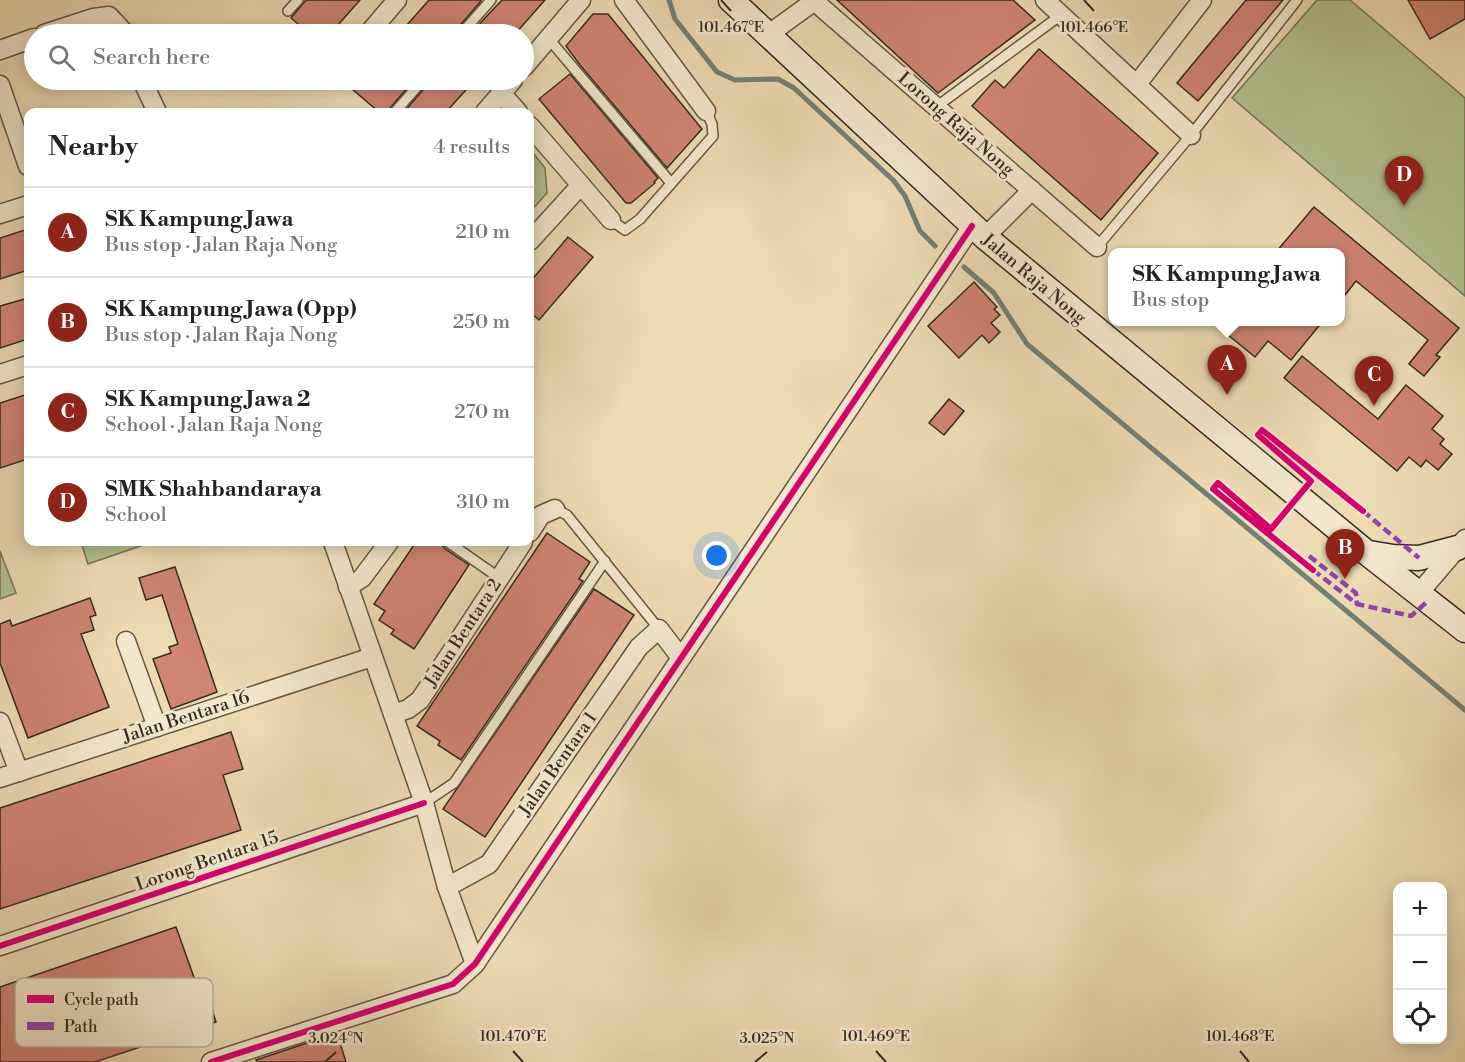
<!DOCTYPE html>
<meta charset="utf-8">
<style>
:root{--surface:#fff;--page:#f2f2f2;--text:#222;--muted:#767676;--line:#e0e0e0;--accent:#8f2418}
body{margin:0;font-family:"Libre Bodoni",serif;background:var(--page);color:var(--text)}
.controls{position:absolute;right:18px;bottom:18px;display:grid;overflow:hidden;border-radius:12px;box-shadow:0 3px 15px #0003}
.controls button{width:54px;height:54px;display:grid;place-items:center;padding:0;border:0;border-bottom:2px solid var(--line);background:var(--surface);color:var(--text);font:30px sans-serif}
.you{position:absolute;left:717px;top:556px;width:21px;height:21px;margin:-15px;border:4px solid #fff;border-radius:50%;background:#1a73e8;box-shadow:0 0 0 9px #1a73e833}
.badge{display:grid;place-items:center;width:39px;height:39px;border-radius:50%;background:var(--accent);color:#fff;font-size:20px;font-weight:700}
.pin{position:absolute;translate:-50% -50px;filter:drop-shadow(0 2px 3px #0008)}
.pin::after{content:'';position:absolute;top:32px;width:21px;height:18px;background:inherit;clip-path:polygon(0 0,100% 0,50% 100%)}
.popup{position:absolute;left:1108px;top:248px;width:237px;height:78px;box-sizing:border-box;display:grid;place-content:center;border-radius:12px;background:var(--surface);filter:drop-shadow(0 2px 4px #0005);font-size:20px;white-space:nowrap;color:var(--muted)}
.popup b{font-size:22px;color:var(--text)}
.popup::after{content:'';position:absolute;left:50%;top:100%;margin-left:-12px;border:12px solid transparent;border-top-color:var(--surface)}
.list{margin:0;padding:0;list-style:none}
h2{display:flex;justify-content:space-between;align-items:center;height:78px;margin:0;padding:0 24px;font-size:26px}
h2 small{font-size:20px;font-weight:400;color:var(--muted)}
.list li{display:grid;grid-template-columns:39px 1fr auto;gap:18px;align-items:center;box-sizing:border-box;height:90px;padding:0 24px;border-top:2px solid var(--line)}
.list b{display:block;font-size:22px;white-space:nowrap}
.list p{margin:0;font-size:20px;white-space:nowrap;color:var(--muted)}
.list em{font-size:20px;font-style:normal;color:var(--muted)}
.icon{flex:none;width:33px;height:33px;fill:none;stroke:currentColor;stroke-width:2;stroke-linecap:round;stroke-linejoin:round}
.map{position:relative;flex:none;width:1465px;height:1062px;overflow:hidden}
.search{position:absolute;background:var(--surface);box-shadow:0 3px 15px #0003;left:24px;top:24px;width:510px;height:66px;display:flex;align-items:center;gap:15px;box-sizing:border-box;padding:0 21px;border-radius:33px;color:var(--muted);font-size:22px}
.panel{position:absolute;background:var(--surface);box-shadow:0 3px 15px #0003;left:24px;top:108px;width:510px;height:438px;border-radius:12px}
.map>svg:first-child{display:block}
</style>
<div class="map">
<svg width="1465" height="1062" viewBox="0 0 1465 1062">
<rect width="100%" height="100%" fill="#eddbb4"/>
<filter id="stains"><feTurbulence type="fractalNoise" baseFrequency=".00333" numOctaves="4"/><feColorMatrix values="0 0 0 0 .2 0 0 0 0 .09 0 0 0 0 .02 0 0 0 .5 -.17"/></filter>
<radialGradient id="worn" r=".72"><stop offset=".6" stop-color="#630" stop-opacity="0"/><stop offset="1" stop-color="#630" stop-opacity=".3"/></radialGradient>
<!-- green -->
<g fill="#b4c190" stroke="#757658" stroke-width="1.5">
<path d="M 1317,0 L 1350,0 L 1465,98 L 1465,296 L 1232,98 Z"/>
<path d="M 530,149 L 545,168 L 547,193 L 530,212 Z"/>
<path d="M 81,542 L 152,542 L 88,564 Z"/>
<path d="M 0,551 L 16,593 L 0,599 Z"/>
</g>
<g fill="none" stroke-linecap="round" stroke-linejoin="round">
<!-- stream -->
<g stroke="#718177" stroke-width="5">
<path d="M 669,0 L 675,19 L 717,72 L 735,80 L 778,79 L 794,88 L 894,181 L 905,196 L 920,231 L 935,246"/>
<path d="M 964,267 L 994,293 L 1027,344 L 1465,710"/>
</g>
</g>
<!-- building -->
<g fill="#cf8474" stroke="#362b21" stroke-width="1.5">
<path d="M 306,0 L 360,0 L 330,34 L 310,34 L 291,18 Z"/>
<path d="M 429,0 L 481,0 L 481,1 L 456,30 L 454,34 L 399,34 Z"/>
<path d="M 502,0 L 545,0 L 515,34 L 470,34 Z"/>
<path d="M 837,0 L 1013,0 L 1035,20 L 938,93 Z"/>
<path d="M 1246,0 L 1283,0 L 1198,101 L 1177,83 Z"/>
<path d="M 1408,0 L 1465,0 L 1465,19 L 1430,39 Z"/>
<path d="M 593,14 L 608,14 L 702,129 L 667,168 L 580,65 L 566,46 Z"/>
<path d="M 1039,49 L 1158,153 L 1101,220 L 972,106 L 995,80 L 1004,88 Z"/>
<path d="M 570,74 L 658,178 L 654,182 L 655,183 L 631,203 L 626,203 L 539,99 Z"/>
<path d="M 361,80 L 414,80 L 390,108 L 388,112 L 379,112 L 352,89 Z"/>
<path d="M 430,80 L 475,80 L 446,112 L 404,112 L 428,84 Z"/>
<path d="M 1314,207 L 1459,328 L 1436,355 L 1440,357 L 1424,376 L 1409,364 L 1428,340 L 1356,281 L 1341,300 L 1341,252 L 1276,252 Z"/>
<path d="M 28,229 L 28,270 L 0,279 L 0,238 Z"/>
<path d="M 568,237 L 593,257 L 539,320 L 530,312 L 530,282 Z"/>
<path d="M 974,282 L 997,307 L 994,309 L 1000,315 L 991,323 L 1000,332 L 989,343 L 982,335 L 959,358 L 928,326 Z"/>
<path d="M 28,298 L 28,339 L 0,348 L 0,306 Z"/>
<path d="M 1211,321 L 1323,321 L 1291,360 L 1268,341 L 1255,357 Z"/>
<path d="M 1302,356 L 1378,419 L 1406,385 L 1443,416 L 1432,429 L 1444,439 L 1440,444 L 1452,454 L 1438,470 L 1426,460 L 1421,467 L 1409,457 L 1397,471 L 1284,378 Z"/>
<path d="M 28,394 L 28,459 L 0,468 L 0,403 Z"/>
<path d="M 949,399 L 964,411 L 944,435 L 929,423 Z"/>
<path d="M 547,533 L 590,562 L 579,579 L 583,581 L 461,760 L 438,745 L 440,741 L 417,726 Z"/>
<path d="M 416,542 L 441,542 L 444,548 L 469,565 L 414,649 L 391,634 L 394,630 L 379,620 L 385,611 L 374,604 Z"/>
<path d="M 175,567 L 217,692 L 171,709 L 153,659 L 171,653 L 169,647 L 178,644 L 162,595 L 146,600 L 139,578 Z"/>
<path d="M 594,589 L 634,615 L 485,837 L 443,809 Z"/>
<path d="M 90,598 L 96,615 L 90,617 L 94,630 L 81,634 L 109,707 L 28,738 L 0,663 L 0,624 L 10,620 L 12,626 Z"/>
<path d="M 231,732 L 243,769 L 223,775 L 241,830 L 0,909 L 0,808 Z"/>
<path d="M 176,927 L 196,983 L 203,981 L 216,1022 L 95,1062 L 0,1062 L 0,987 Z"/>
<path d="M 337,1033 L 346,1062 L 257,1062 L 256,1060 Z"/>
</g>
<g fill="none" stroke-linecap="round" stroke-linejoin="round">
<!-- service casing -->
<g stroke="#645746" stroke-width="12">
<g id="service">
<path d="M 288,11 L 298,0"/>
<path d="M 461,34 L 491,0"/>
<path d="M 548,38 L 671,183"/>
<path d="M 936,107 L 1061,15"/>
<path d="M 395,112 L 423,80"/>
<path d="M 611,220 L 625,230 L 640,219 L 713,136 L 712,124 L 706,111"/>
<path d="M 1097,247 L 1191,135 L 1297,0"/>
<path d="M 555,509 L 567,515 L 659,629"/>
<path d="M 448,542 L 498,577"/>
<path d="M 424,803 L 454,783 L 605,561"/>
</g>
</g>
<!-- minor casing -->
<g stroke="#645746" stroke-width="21">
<g id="minor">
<path d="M 624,0 L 706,111"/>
<path d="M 813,0 L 1097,247"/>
<path d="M 1045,0 L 1191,135"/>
<path d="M 44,34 L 93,18 L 109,16 L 122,30 L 124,34"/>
<path d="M 368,34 L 397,0"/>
<path d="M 769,34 L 816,0"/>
<path d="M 0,50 L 34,38"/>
<path d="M 524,67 L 581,0"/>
<path d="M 142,80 L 157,112"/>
<path d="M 1137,84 L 1202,0"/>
<path d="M 0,85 L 28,166"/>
<path d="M 501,93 L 518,112"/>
<path d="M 485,112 L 513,80"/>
<path d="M 530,126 L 611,220"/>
<path d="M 0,214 L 28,205"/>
<path d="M 985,237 L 1032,190"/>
<path d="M 530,241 L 581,185"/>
<path d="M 0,374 L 28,365"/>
<path d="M 530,532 L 541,515 L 555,509"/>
<path d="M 333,542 L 424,803 L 447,887 L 475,964"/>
<path d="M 348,587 L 362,578 L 389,542"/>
<path d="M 1419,593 L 1465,539"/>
<path d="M 126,641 L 157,727"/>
<path d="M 393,714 L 408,709 L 420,700 L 523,542"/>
<path d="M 0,722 L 19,772"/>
<path d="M 0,778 L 372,657"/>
<path d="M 447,887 L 489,864 L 639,647 L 659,629 L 681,658"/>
<path d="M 0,946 L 424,803"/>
<path d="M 211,1062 L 453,984 L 475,964 L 972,226"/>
</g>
</g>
<!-- secondary casing -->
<g stroke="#362b21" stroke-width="27">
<g id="secondary">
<path d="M 731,0 L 985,237 L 1367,553 L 1465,630"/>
<path d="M 1369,553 L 1393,557 L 1419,558 L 1457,548"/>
</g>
</g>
<!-- service -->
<use href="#service" stroke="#f3e8ce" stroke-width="9"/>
<!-- minor -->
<use href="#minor" stroke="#f3e8ce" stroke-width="18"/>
<!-- secondary -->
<use href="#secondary" stroke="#f3e8ce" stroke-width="24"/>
<!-- quiet -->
<g stroke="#8e44ad" stroke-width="4.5" stroke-dasharray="9 4.5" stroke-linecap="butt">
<path d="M 1363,511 L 1419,558"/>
<path d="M 1309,556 L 1356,593 L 1357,604"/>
<path d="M 1313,570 L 1357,604 L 1411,616 L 1429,600"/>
</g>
<!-- cycleway casing -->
<g stroke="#f3e8ce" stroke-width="10">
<g id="cycleway">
<path d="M 1313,570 L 1213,489 L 1218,483 L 1271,529 L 1311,481 L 1258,435 L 1262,430 L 1363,511"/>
<path d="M 0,946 L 424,803"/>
<path d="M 211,1062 L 453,984 L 475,964 L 972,226"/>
</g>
</g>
<!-- cycleway -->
<use href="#cycleway" stroke="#d6006c" stroke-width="6"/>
</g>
<!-- ticks -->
<path fill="none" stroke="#362b21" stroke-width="2" d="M 721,0 L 731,11M 1084,0 L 1094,11M 513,1051 L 523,1062M 876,1051 L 886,1062M 1240,1051 L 1249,1062M 325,1062 L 336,1052M 755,1062 L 767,1052"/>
<g text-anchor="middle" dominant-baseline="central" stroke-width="5" stroke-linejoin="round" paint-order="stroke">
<!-- street labels -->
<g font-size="18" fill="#362b21" stroke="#f3e8ce">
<text transform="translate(956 124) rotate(41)">Lorong Raja Nong</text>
<text transform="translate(1034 279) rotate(40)">Jalan Raja Nong</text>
<text transform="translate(463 633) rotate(-57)">Jalan Bentara 2</text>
<text transform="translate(186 717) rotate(-18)">Jalan Bentara 16</text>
<text transform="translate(558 764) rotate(-55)">Jalan Bentara 1</text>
<text transform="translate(207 861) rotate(-19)">Lorong Bentara 15</text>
</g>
</g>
<!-- legend -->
<rect x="15" y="978" width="198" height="69" rx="9" fill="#f3e8ce" stroke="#baaf9a" stroke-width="1.5"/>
<rect x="27" y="995" width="27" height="8" fill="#d6006c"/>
<rect x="27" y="1022" width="27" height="8" fill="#8e44ad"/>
<g font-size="16" fill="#362b21">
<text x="64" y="1005">Cycle path</text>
<text x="64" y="1032">Path</text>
</g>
<g font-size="15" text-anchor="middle" fill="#362b21" stroke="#f3e8ce" stroke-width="5" stroke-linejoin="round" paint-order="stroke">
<text x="731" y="32">101.467°E</text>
<text x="1094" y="32">101.466°E</text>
<text x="513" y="1041">101.470°E</text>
<text x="876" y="1041">101.469°E</text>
<text x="1240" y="1041">101.468°E</text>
<text x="336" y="1043">3.024°N</text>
<text x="767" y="1043">3.025°N</text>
</g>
<rect width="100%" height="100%" filter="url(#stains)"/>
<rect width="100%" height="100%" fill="url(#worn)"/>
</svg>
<div class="controls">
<button>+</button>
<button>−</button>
<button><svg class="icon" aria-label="locate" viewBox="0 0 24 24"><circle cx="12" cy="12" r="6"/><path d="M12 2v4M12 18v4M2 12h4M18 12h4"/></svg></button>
</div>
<div class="you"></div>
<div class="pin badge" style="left:1227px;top:395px">A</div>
<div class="popup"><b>SK Kampung Jawa</b>Bus stop</div>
<div class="pin badge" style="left:1345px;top:579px">B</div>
<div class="pin badge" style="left:1374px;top:406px">C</div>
<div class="pin badge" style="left:1404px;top:206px">D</div>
<div class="search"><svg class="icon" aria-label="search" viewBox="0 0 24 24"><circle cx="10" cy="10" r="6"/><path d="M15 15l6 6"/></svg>Search here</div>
<section class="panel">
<h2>Nearby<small>4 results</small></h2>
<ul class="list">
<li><span class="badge">A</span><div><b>SK Kampung Jawa</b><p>Bus stop · Jalan Raja Nong</p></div><em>210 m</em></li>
<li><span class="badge">B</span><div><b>SK Kampung Jawa (Opp)</b><p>Bus stop · Jalan Raja Nong</p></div><em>250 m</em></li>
<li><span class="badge">C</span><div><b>SK Kampung Jawa 2</b><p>School · Jalan Raja Nong</p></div><em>270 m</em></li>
<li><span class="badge">D</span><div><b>SMK Shahbandaraya</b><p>School</p></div><em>310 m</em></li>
</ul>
</section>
</div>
